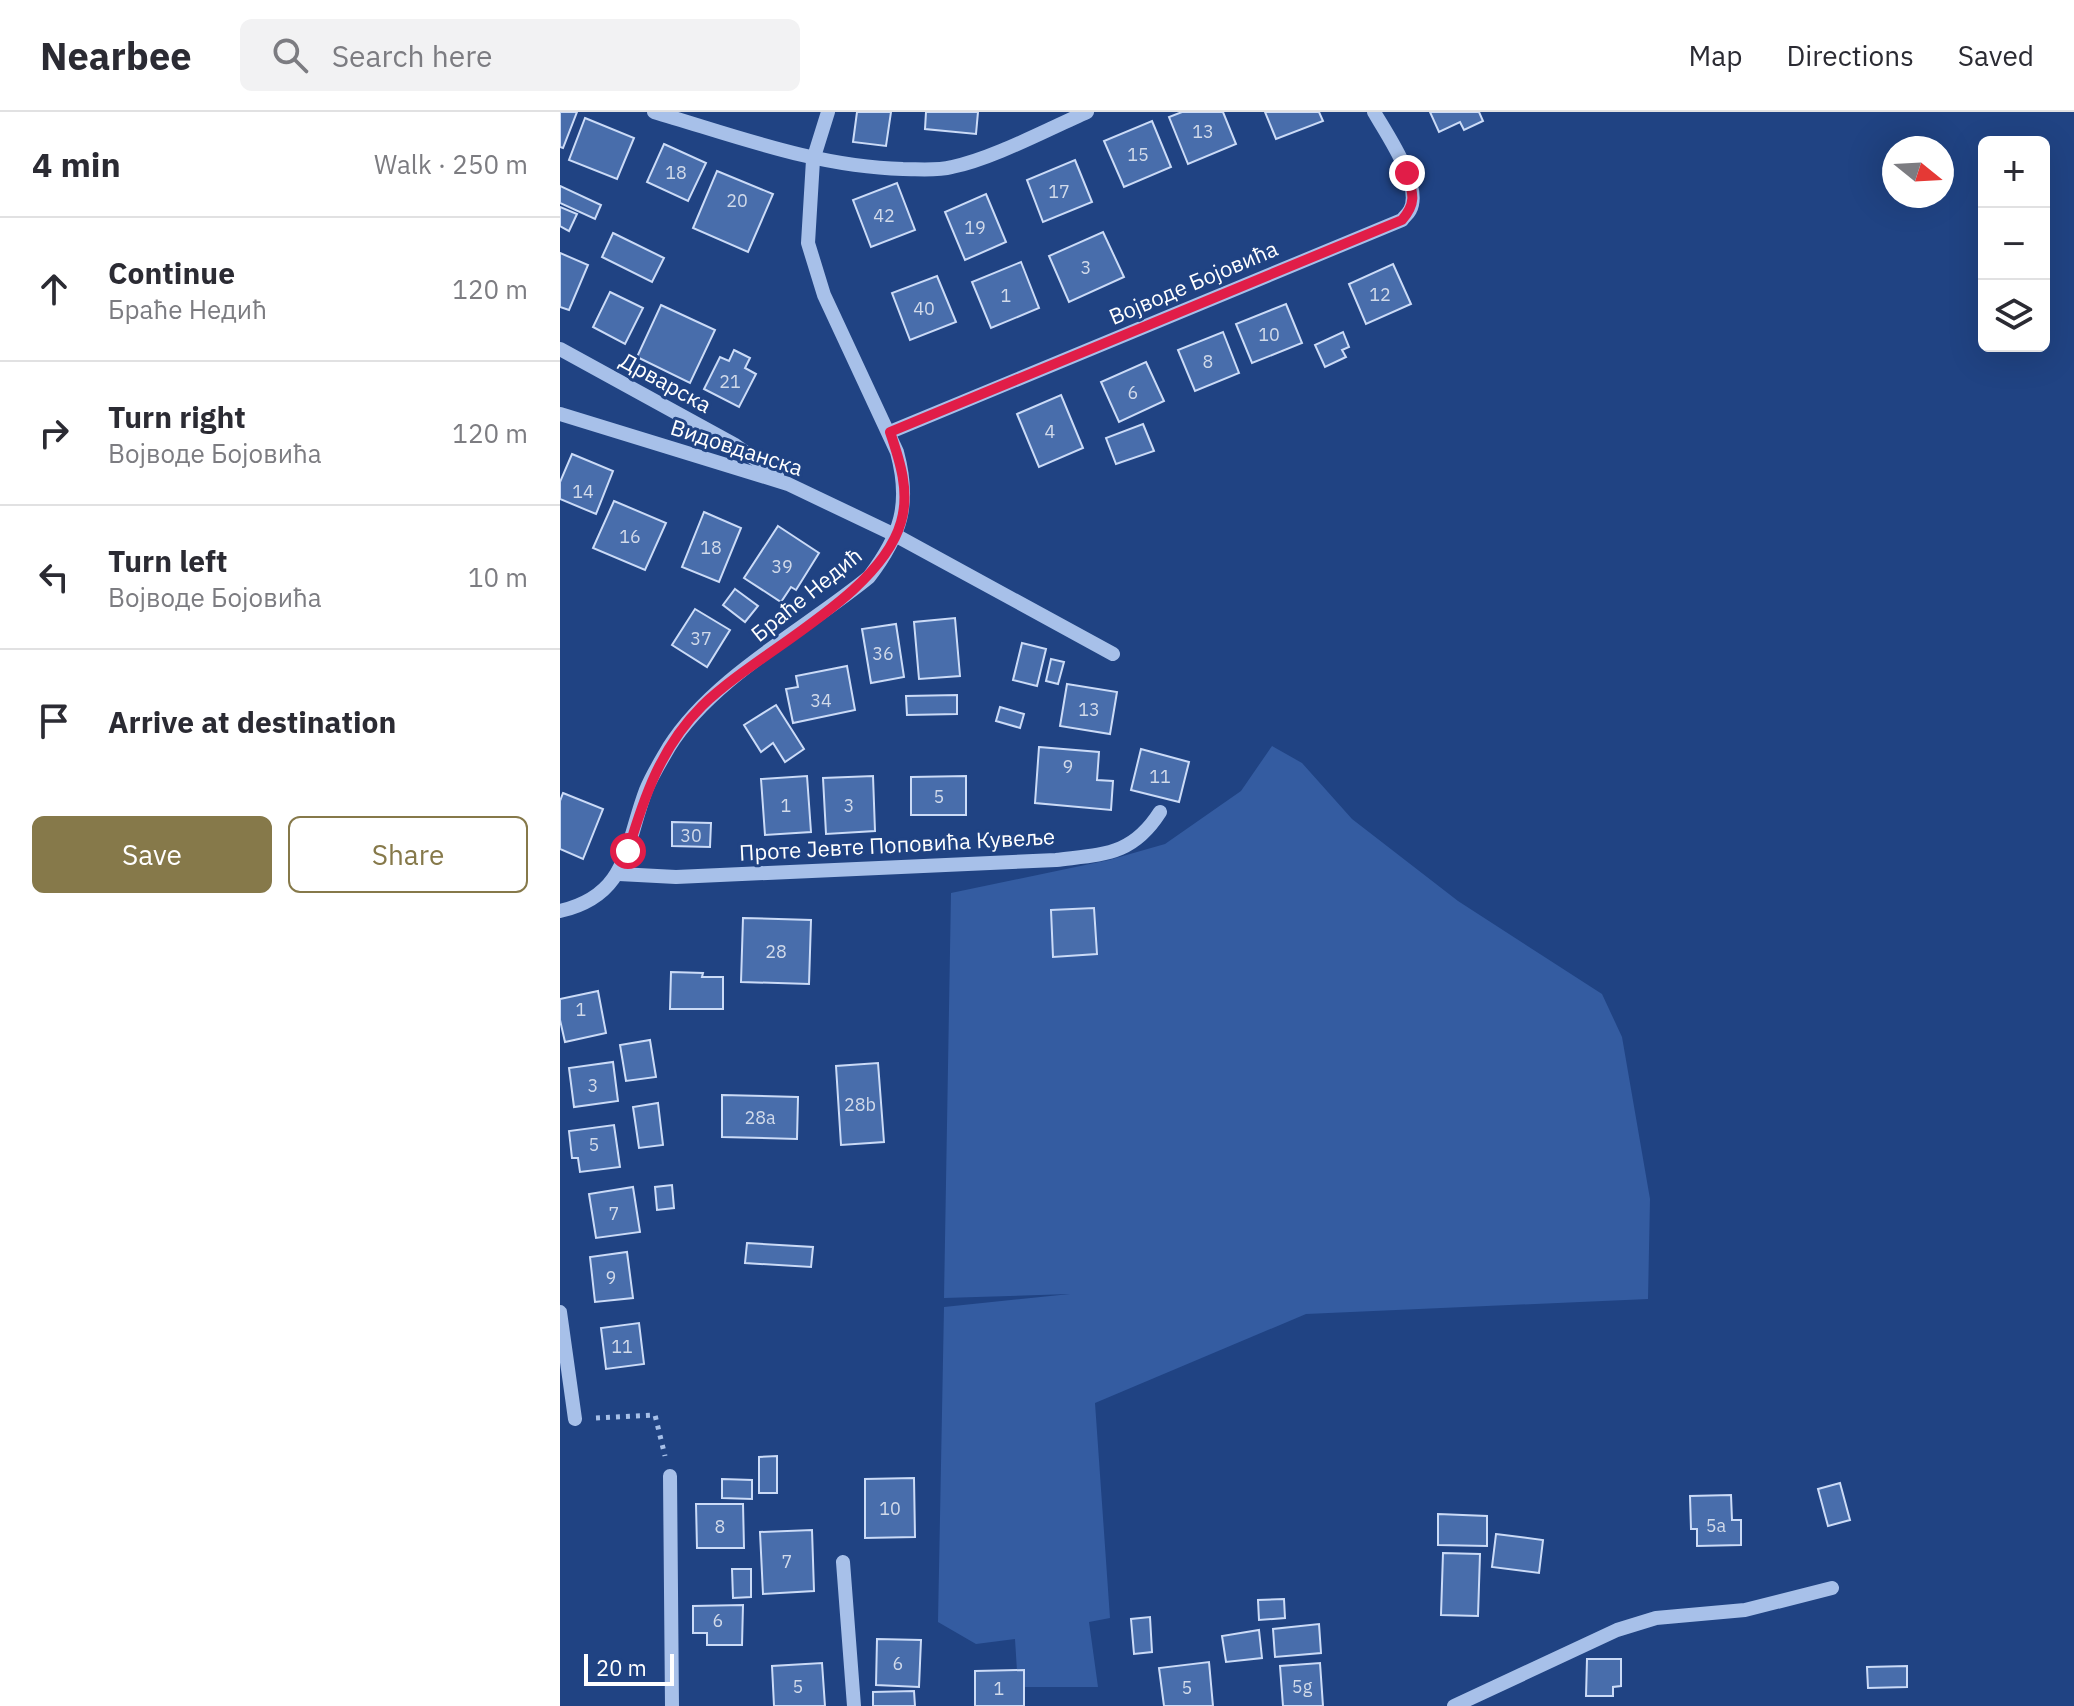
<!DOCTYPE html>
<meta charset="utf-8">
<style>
:root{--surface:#fff;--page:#f2f2f3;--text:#2b2b33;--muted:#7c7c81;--line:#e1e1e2;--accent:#86794a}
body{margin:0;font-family:"IBM Plex Sans",sans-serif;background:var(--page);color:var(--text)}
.controls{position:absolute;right:24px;top:24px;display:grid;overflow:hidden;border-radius:12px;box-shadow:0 8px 32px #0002}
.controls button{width:72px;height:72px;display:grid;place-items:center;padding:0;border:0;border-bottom:2px solid var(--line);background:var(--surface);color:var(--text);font:40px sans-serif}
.compass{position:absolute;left:1322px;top:24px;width:72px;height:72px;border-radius:50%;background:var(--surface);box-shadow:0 8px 32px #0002;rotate:108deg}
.scale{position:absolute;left:24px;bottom:20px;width:90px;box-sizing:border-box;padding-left:8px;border:4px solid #fff;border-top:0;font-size:22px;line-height:28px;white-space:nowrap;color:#fff;-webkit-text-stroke:6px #204383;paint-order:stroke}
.stop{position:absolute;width:24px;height:24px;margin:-18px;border:6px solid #e11d48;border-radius:50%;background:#fff}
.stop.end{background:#e11d48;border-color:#fff;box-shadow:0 2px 8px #0008}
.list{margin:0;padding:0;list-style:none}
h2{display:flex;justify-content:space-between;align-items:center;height:104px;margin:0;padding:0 32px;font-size:34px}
h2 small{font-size:26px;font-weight:400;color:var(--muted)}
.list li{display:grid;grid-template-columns:52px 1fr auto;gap:24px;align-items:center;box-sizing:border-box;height:144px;padding:0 32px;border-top:2px solid var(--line)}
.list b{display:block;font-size:30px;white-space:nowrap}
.list p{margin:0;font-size:26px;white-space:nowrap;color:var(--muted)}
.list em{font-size:26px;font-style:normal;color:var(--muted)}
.actions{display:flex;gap:16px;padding:24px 32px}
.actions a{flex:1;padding:18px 0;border:2px solid var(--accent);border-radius:12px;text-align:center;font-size:28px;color:var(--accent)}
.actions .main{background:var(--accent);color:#fff}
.icon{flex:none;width:44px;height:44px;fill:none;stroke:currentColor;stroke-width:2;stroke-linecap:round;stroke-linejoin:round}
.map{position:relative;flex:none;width:1514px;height:1594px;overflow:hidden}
header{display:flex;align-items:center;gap:48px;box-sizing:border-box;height:112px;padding:0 40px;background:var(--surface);border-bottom:2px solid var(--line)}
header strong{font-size:38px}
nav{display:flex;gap:44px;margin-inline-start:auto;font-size:28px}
.search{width:560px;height:72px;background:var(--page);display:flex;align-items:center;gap:20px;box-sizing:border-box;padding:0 28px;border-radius:12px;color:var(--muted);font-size:30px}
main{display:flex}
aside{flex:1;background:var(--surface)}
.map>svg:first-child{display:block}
</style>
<header>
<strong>Nearbee</strong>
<div class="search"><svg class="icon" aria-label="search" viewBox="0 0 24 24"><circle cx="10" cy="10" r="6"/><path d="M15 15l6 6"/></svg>Search here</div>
<nav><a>Map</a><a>Directions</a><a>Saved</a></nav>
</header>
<main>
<aside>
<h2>4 min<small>Walk · 250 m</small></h2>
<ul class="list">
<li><svg class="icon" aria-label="ahead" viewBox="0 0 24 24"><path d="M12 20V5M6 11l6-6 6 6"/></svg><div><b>Continue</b><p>Браће Недић</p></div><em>120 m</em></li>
<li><svg class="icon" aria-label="right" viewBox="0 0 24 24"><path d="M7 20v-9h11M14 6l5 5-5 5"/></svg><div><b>Turn right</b><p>Војводе Бојовића</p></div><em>120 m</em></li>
<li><svg class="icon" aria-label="left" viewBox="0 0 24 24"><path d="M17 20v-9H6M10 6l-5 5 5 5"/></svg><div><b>Turn left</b><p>Војводе Бојовића</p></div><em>10 m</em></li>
<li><svg class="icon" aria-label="arrive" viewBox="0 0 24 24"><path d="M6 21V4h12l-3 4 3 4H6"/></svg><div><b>Arrive at destination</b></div></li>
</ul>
<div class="actions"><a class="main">Save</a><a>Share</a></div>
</aside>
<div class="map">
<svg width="1514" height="1594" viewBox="0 0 1514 1594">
<rect width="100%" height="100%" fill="#204383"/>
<!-- green -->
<path fill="#345ca1" d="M 712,634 L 742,651 L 792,707 L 898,789 L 1042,882 L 1062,925 L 1090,1087 L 1088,1187 L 746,1202 L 535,1291 L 550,1506 L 529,1510 L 538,1575 L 458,1575 L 455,1527 L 416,1532 L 378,1510 L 384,1195 L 510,1182 L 384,1186 L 391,781 L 549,748 L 605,732 L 681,679 Z"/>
<!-- building -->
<g fill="#486dab" stroke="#cbdbf7" stroke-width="2">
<path d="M 0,0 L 17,0 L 3,36 L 0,35 Z"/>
<path d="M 297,0 L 331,0 L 326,34 L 293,30 Z"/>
<path d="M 366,0 L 418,0 L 416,22 L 365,17 Z"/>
<path d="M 622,0 L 663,0 L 676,32 L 628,52 L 609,5 Z"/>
<path d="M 705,0 L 759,0 L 763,9 L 716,27 Z"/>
<path d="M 870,0 L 919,0 L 923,9 L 904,18 L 900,10 L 879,20 Z"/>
<path d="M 25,6 L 74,26 L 57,67 L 9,48 Z"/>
<path d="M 592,9 L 611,55 L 564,75 L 544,29 Z"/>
<path d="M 104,32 L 146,51 L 128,89 L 87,70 Z"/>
<path d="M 515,48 L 532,90 L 483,110 L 467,68 Z"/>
<path d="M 157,59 L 213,82 L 188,140 L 133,116 Z"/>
<path d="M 337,71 L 355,118 L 311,135 L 293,88 Z"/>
<path d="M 0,74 L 41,93 L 35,107 L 0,91 Z"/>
<path d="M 426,82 L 446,130 L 405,148 L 385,100 Z"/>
<path d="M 0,95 L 17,102 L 9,119 L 0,114 Z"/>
<path d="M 543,120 L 564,165 L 509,190 L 489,144 Z"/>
<path d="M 53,121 L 104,146 L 92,170 L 42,145 Z"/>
<path d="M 0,141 L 28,153 L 9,198 L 0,195 Z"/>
<path d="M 461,150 L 479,196 L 431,216 L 412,170 Z"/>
<path d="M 833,152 L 851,192 L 806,212 L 789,172 Z"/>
<path d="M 377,164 L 396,210 L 350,228 L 332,181 Z"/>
<path d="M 50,180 L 83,196 L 65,232 L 33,215 Z"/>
<path d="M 726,192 L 742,231 L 692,251 L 676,212 Z"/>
<path d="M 101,193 L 155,218 L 130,271 L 77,245 Z"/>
<path d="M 663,220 L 679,261 L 635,279 L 618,238 Z"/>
<path d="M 783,220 L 789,235 L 782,238 L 786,245 L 765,255 L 755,233 Z"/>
<path d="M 174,238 L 190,246 L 185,256 L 196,262 L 179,295 L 144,277 L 160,245 L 169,249 Z"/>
<path d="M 586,250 L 604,289 L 559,310 L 541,270 Z"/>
<path d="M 501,283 L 523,336 L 479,355 L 457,302 Z"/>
<path d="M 583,312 L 594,339 L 556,352 L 546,326 Z"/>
<path d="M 12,342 L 53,359 L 36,402 L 0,387 L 0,370 Z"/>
<path d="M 54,389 L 106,411 L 85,458 L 33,436 Z"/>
<path d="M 144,400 L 181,416 L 159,470 L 122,455 Z"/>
<path d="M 218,414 L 259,441 L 236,478 L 231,475 L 221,490 L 184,466 Z"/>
<path d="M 175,477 L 198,494 L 185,510 L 163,493 Z"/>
<path d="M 135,497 L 170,518 L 147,555 L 112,533 Z"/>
<path d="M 395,506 L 400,564 L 359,567 L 354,510 Z"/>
<path d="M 336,512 L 344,565 L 311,571 L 302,517 Z"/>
<path d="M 462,531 L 486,537 L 477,574 L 453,568 Z"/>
<path d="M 491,547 L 504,550 L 498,572 L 486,569 Z"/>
<path d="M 287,554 L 295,598 L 233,611 L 226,577 L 238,575 L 236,564 Z"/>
<path d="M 507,572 L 557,580 L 550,622 L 500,614 Z"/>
<path d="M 397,583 L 397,602 L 347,603 L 346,584 Z"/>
<path d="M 216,593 L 244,637 L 225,650 L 213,631 L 201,640 L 184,613 Z"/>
<path d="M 440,595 L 464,602 L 460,616 L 436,609 Z"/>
<path d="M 479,635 L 539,640 L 537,668 L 553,669 L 551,698 L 475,691 Z"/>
<path d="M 581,637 L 629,650 L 619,690 L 571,678 Z"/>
<path d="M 247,664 L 251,720 L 205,723 L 201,667 Z"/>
<path d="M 313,664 L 315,719 L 266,722 L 263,666 Z"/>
<path d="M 406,664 L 406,703 L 351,703 L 351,665 Z"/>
<path d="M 3,681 L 43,697 L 23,747 L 0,737 L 0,689 Z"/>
<path d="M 112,710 L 151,711 L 150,735 L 112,734 Z"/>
<path d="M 534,796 L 537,842 L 493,845 L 491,798 Z"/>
<path d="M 183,806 L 251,808 L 249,872 L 181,870 Z"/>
<path d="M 111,860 L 143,861 L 142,865 L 163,865 L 163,897 L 110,897 Z"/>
<path d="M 38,879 L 46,921 L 5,930 L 0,908 L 0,887 Z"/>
<path d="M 90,928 L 96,965 L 66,969 L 60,933 Z"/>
<path d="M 53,950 L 58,989 L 14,995 L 9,956 Z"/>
<path d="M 318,951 L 324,1030 L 281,1033 L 276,954 Z"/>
<path d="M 162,983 L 238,985 L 237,1027 L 162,1025 Z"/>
<path d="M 98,991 L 103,1033 L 79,1036 L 73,995 Z"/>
<path d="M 54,1013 L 60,1055 L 20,1060 L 18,1046 L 12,1046 L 9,1019 Z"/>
<path d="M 112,1073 L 114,1096 L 97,1098 L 95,1075 Z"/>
<path d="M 73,1075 L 80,1120 L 36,1126 L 29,1082 Z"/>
<path d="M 187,1131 L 253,1135 L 251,1155 L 185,1151 Z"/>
<path d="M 67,1140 L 73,1186 L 35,1190 L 30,1145 Z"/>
<path d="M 79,1211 L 84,1252 L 46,1257 L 41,1216 Z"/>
<path d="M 217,1344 L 217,1381 L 199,1381 L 199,1345 Z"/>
<path d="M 354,1366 L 355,1425 L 305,1426 L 305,1367 Z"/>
<path d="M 162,1367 L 192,1368 L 192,1387 L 162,1386 Z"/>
<path d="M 1280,1371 L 1290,1408 L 1268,1414 L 1258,1377 Z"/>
<path d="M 1171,1383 L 1172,1408 L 1181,1408 L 1181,1433 L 1137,1434 L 1137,1417 L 1131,1417 L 1130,1384 Z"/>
<path d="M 136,1392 L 183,1392 L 184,1436 L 137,1436 Z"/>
<path d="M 878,1402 L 927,1404 L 927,1434 L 878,1433 Z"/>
<path d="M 252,1418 L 254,1479 L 203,1482 L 200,1420 Z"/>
<path d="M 936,1422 L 983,1428 L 979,1461 L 932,1455 Z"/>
<path d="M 883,1441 L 920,1442 L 918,1504 L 881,1503 Z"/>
<path d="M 172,1457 L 191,1457 L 191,1485 L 173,1486 Z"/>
<path d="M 724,1487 L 725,1506 L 699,1508 L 698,1488 Z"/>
<path d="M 183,1493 L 182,1533 L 147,1533 L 147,1521 L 133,1521 L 133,1494 Z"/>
<path d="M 590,1505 L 592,1540 L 574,1542 L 571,1507 Z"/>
<path d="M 759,1512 L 761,1541 L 715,1545 L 713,1517 Z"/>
<path d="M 699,1518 L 702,1546 L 666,1550 L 662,1524 Z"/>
<path d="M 317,1527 L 361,1528 L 359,1575 L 316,1573 Z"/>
<path d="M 1027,1547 L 1061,1547 L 1061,1574 L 1053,1575 L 1053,1584 L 1026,1584 Z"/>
<path d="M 649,1550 L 653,1594 L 604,1594 L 599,1556 Z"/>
<path d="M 262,1551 L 265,1594 L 214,1594 L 212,1554 Z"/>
<path d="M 760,1551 L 763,1594 L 723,1594 L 720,1554 Z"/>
<path d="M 1347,1554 L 1347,1575 L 1308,1576 L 1307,1555 Z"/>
<path d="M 464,1558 L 464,1594 L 415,1594 L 415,1559 Z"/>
<path d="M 354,1579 L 355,1594 L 313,1594 L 313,1580 Z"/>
</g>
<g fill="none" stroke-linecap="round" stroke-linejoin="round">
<!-- path -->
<path stroke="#a7c0e9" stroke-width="5" stroke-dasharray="4 6" stroke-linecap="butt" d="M 36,1306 L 95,1303 L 105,1344"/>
<!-- minor -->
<g stroke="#a7c0e9" stroke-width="14">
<path d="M 94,0 C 176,24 257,55 343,57 C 359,57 376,59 392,55 C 432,47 488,17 527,0"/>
<path d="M 0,237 L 175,333 L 217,363"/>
<path d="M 0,302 L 228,372 L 335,423 L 553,542"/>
<path d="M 330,320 L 842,108 C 844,105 848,102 850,98 C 863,74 826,21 814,0"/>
<path d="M 59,762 L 116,765 L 496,748 C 543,742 572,744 600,700"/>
<path d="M 0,799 C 69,783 65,733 86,678 C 92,663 101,649 109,635 C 152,566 247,516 309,465 C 341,423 351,392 337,340 L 264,183 L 248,131 L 253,48 L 268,0"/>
<path d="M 0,1200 L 15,1307"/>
<path d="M 110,1364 L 112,1594"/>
<path d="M 283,1450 L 294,1594"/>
<path d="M 894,1594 L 1057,1518 L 1096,1506 L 1185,1498 L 1272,1476"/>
</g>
</g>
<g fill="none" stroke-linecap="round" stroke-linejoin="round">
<!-- route -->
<path stroke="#e11d48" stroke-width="10" d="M 68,739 C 84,685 101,635 142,594 C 198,539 320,484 341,410 C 350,380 340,349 330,320 L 842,108 C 857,91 853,81 847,61"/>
</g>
<g text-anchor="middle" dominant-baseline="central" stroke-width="6" stroke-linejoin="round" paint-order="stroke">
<!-- number labels -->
<g font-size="18" fill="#d1daea">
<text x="643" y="19">13</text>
<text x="578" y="42">15</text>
<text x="116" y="60">18</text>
<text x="499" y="79">17</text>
<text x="177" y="88">20</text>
<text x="324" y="103">42</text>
<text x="415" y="115">19</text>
<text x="526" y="155">3</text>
<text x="820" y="182">12</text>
<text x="446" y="183">1</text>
<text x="364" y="196">40</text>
<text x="709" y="222">10</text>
<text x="648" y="249">8</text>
<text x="170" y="269">21</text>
<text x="573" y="280">6</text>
<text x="490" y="319">4</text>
<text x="23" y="379">14</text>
<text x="70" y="424">16</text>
<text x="151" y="435">18</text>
<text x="222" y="454">39</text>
<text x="141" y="526">37</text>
<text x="323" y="541">36</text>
<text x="261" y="588">34</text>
<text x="529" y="597">13</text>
<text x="508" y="654">9</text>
<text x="600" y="664">11</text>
<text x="379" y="684">5</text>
<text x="226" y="693">1</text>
<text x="289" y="693">3</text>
<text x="131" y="723">30</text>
<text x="216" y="839">28</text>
<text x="21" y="897">1</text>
<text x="33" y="973">3</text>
<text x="300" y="992">28b</text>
<text x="200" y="1005">28a</text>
<text x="34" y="1032">5</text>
<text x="54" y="1101">7</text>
<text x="51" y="1165">9</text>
<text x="62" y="1234">11</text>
<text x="330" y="1396">10</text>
<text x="1156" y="1413">5a</text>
<text x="160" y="1414">8</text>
<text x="227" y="1449">7</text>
<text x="158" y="1508">6</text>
<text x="338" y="1551">6</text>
<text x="238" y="1574">5</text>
<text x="742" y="1574">5g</text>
<text x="627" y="1575">5</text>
<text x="439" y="1576">1</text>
</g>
<!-- street labels -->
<g font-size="22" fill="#fff" stroke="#204383">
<text transform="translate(633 170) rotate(-23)">Војводе Бојовића</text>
<text transform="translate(106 270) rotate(29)">Дрварска</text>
<text transform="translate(177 335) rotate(18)">Видовданска</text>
<text transform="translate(246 482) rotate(-39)">Браће Недић</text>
<text transform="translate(337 732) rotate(-3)">Проте Јевте Поповића Кувеље</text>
</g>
</g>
</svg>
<div class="controls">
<button>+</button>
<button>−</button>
<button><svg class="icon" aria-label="layers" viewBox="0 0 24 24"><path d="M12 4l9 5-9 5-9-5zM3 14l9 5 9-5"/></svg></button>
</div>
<svg class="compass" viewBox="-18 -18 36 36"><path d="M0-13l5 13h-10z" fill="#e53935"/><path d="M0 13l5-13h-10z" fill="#7c7c81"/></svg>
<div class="scale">20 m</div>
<div class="stop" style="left:68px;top:739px"></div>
<div class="stop end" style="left:847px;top:61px"></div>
</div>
</main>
